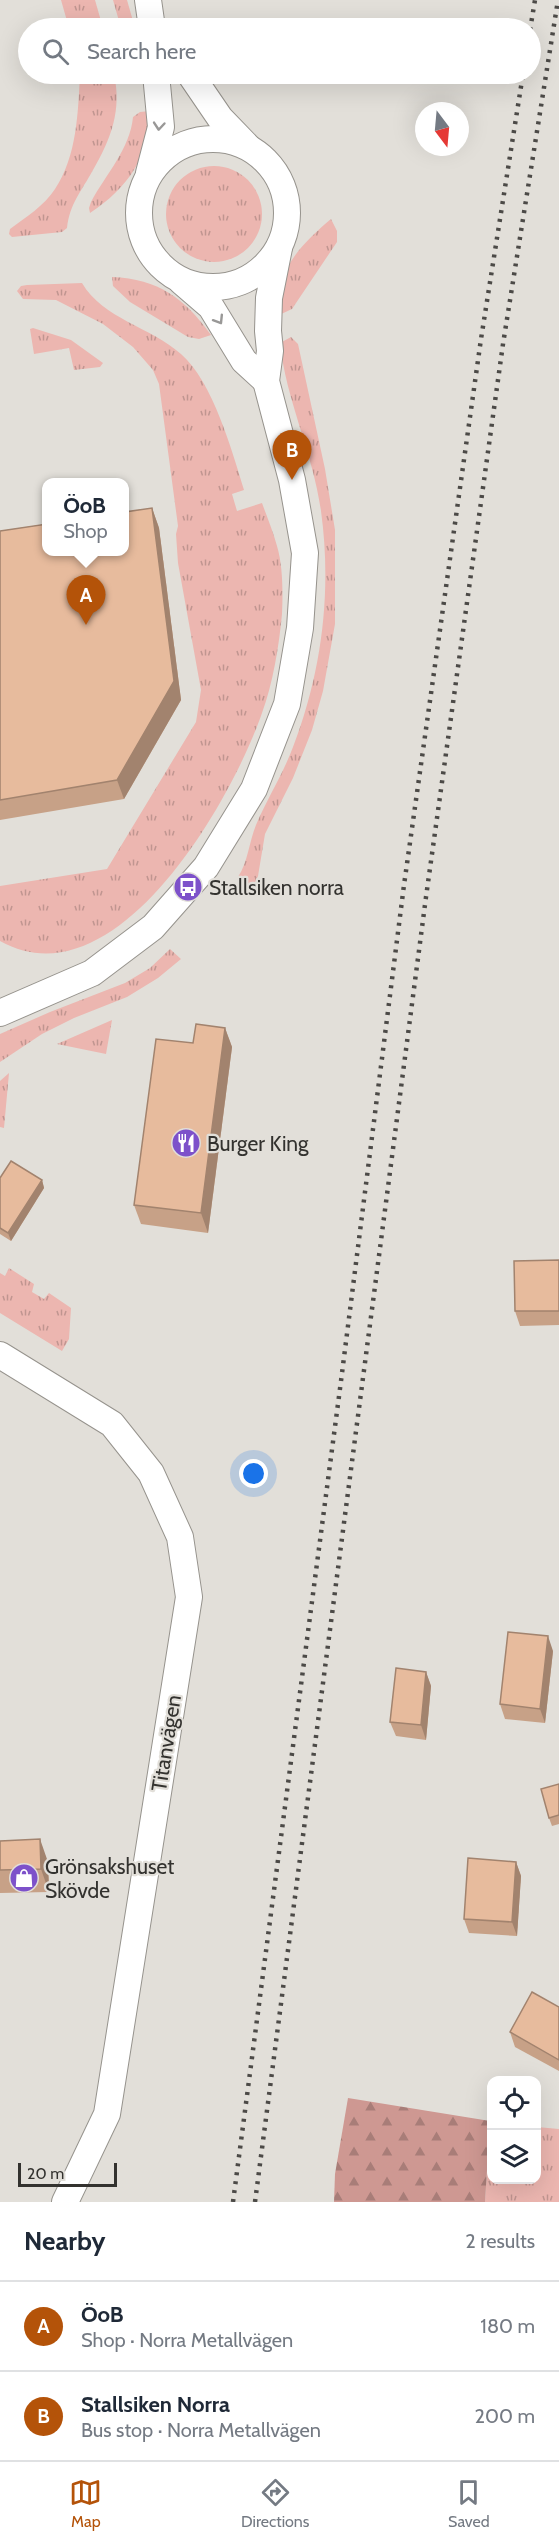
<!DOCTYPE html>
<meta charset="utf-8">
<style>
:root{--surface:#fff;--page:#f2f2f3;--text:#1f2937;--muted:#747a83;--line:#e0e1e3;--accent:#b45309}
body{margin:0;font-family:Cabin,sans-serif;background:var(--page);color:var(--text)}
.controls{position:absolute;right:18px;bottom:18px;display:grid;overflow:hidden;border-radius:12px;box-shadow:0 6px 24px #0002}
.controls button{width:54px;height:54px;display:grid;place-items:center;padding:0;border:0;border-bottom:2px solid var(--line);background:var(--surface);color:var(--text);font:30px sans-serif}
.compass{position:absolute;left:415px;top:102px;width:54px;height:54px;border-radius:50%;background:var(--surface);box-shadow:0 6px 24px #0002;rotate:164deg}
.scale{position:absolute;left:18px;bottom:15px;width:99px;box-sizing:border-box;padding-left:6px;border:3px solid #33322f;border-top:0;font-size:16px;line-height:21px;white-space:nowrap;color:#33322f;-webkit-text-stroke:4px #e2dfd9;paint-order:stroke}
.you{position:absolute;left:254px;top:1474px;width:21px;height:21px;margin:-15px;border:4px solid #fff;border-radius:50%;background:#1a73e8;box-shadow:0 0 0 9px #1a73e833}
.badge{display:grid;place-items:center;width:39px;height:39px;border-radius:50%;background:var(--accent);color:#fff;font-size:20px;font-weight:700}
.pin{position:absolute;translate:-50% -50px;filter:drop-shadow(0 2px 3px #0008)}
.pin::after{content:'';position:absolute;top:32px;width:21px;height:18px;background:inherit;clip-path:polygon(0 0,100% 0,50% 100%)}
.popup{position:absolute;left:42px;top:478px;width:87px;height:78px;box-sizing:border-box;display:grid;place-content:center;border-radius:12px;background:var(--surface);filter:drop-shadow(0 2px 4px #0005);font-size:20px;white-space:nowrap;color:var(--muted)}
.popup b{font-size:22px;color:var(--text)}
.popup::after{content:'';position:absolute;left:50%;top:100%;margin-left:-12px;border:12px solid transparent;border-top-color:var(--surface)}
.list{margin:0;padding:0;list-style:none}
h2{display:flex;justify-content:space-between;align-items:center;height:78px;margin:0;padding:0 24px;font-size:26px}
h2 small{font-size:20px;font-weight:400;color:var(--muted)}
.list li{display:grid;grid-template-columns:39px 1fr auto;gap:18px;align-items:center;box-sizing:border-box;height:90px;padding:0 24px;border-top:2px solid var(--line)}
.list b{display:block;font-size:22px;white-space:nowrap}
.list p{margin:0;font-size:20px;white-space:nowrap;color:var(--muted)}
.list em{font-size:20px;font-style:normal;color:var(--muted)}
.icon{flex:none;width:33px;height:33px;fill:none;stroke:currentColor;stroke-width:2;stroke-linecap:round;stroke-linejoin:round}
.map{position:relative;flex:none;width:559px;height:2202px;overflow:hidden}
.search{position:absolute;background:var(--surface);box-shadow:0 6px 24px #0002;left:18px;right:18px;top:18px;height:66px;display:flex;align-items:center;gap:15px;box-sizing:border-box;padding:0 21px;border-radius:33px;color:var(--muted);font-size:22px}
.sheet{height:258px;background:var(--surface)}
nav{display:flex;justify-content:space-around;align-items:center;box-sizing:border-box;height:84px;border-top:2px solid var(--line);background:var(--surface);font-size:16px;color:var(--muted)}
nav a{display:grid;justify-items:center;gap:3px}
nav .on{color:var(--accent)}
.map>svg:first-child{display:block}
</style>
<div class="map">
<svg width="559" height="2202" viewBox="0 0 559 2202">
<defs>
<pattern id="grass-tufts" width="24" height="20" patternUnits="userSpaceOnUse" patternTransform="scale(1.5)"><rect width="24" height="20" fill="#ecb6b0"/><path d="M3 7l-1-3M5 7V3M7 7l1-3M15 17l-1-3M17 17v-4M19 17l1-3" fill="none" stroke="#c09590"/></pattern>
<pattern id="forest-firs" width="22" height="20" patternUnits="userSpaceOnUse" patternTransform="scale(1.5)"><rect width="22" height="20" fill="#ce9892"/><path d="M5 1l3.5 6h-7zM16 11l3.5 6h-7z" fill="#a87d78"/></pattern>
</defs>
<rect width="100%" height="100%" fill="#e2dfd9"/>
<!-- grass -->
<g fill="url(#grass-tufts)">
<path d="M 61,0 L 95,0 L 103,28 L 69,28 Z"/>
<path d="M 113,0 L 127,0 L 135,28 L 121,28 Z"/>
<path d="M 80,74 L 114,74 C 122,110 111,139 93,170 C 81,192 70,203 67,228 L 62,232 L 12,237 L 9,234 L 10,229 C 25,218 45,205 55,189 C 77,156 78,113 80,74 Z"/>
<path d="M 150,111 C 150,156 128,188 90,213 L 89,208 L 91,202 C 106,174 130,149 133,117 L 140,112 Z"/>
<circle cx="214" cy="214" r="48"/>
<path d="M 331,219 L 337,231 L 337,242 L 292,309 L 277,316 C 278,305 278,293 281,283 C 289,256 311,236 331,219 Z"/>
<path d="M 112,277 C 159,279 184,298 211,335 L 199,339 L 188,337 L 130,302 L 113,286 Z"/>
<path d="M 82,283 C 103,319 151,327 181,354 C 213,382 232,451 244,490 L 232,494 L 237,511 L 262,503 C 267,517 273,531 277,546 C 283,566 283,593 282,614 C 279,646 273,683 262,713 C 232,800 116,1006 0,941 L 0,886 L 107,869 L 196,722 L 201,690 L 178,563 L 176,534 L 178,526 L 159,384 L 153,370 L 133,347 L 103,324 L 56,300 L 23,299 L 17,291 L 21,286 L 27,285 Z"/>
<path d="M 33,328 L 71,340 L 103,363 L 100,367 L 74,370 L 69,348 L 34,354 L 30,329 Z"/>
<path d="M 291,337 L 298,344 L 325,469 L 335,530 L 335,624 L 323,691 L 312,730 L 293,778 L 265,834 L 258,876 L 252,889 L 238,877 C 248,862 249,842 256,825 C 267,799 283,774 293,747 C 322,672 332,591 321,511 C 313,453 286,400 280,343 Z"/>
<path d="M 170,949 L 181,959 L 158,978 L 127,997 L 74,1018 L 42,1034 L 0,1062 L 0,1034 L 50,1012 L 125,983 L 150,968 Z"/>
<path d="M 112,1020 L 106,1054 L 57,1044 Z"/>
<path d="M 9,1073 L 4,1128 L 0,1127 L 0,1081 Z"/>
<path d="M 9,1268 L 34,1284 L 32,1292 L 44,1299 L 49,1293 L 71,1308 L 69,1339 L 62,1351 L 0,1313 L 0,1273 L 5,1276 Z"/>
<path d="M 490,2121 L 492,2180 L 536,2180 L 537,2127 L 559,2129 L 559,2202 L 485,2202 Z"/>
</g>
<!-- forest -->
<path fill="url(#forest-firs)" d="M 348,2098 L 490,2121 L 485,2202 L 334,2202 L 335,2174 Z"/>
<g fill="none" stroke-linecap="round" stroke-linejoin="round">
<!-- minor casing -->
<g stroke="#96938d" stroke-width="28">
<g id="minor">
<path d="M 148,0 L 152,28"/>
<path d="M 190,74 L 220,118 L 247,146"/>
<circle cx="213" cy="213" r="74"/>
<path d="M 149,173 L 161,127 L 156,74"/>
<path d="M 182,282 L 211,307 L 244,361 L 266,381"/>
<path d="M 0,1013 L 92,973 L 153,927 L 206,867 L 254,789 L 287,704 L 300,628 L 305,553 L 292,480 L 266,381 L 270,351 L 268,331 L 269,298 L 279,248"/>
<path d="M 0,1355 L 112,1424 L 151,1473 L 180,1537 L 189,1597 L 107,2114 L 65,2202"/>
</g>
</g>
<!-- minor -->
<use href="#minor" stroke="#fff" stroke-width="26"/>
<!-- rail -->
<g stroke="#4c4a47" stroke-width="4.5" stroke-dasharray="3 6" stroke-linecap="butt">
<path d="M 530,30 L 535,0"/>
<path d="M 233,2202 L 341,1381 L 404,885 L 481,339 L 523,74"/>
<path d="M 255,2202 L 426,897 L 503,344 L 558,0"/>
</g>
</g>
<!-- wall -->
<g fill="#c7a187">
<path d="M 152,508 L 159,528 L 181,700 L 124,799 L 0,820 L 0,531 Z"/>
<path d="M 225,1028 L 232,1047 L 208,1233 L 141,1224 L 134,1205 L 193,1043 Z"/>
<path d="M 0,1178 L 42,1180 L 44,1188 L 11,1241 L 0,1234 Z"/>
<path d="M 559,1260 L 559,1325 L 520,1326 L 515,1311 Z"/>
<path d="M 553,1651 L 545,1723 L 505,1719 L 500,1704 Z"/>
<path d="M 426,1672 L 431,1686 L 426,1740 L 396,1736 L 390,1722 Z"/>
<path d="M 559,1784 L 559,1824 L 552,1826 L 549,1818 Z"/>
<path d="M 0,1841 L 48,1862 L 49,1892 L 0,1893 Z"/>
<path d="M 516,1862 L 521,1876 L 517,1936 L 469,1933 L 464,1919 Z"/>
<path d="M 559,2007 L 559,2071 L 515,2047 L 510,2032 Z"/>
</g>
<!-- shaded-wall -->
<g fill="#a2836e">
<path d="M 152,508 L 159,528 L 181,700 L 124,799 L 117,780 Z"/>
<path d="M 225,1028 L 232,1047 L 208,1233 L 201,1213 Z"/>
<path d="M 42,1180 L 44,1188 L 11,1241 L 8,1233 Z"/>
<path d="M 548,1636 L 553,1651 L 545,1723 L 540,1709 Z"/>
<path d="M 426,1672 L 431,1686 L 426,1740 L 421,1725 Z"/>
<path d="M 40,1839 L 48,1862 L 49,1892 L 41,1869 Z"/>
<path d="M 516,1862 L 521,1876 L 517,1936 L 512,1922 Z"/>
</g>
<!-- building -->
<g fill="#e7bb9d" stroke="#a2836e" stroke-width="1.5">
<path d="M 152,508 L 174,681 L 117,780 L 0,800 L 0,531 L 47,524 L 47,552 L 125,552 L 125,512 Z"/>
<path d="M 196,1024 L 225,1028 L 201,1213 L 134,1205 L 156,1039 L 193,1043 Z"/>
<path d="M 11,1161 L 42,1180 L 8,1233 L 0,1228 L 0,1178 Z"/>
<path d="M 559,1260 L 559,1311 L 515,1311 L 514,1261 Z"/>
<path d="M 508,1632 L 548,1636 L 540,1709 L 500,1704 Z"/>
<path d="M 396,1668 L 426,1672 L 421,1725 L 390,1722 Z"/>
<path d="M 559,1784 L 559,1815 L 549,1818 L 541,1789 Z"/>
<path d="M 40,1839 L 41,1869 L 0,1870 L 0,1841 Z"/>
<path d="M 468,1858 L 516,1862 L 512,1922 L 464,1919 Z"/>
<path d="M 532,1992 L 559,2007 L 559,2060 L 510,2032 Z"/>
</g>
<!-- one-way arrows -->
<defs><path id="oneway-chevron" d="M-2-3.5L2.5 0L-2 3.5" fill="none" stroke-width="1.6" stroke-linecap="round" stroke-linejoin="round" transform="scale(1.5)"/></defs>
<g stroke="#999897">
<use href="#oneway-chevron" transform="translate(159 126) rotate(95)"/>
<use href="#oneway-chevron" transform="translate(219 320) rotate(58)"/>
</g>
<!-- icons -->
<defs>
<g id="bus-disc" transform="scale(1.5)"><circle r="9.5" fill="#7d51ca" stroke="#e2dfd9"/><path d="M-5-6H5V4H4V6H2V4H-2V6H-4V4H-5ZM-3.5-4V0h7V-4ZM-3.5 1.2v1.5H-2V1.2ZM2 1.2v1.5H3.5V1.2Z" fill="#fff"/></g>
<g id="restaurant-disc" transform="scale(1.5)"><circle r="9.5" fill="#7d51ca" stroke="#e2dfd9"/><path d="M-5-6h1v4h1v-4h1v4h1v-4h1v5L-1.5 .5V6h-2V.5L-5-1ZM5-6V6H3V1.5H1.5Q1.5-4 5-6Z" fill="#fff"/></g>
<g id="shop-disc" transform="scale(1.5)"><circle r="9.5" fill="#7d51ca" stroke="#e2dfd9"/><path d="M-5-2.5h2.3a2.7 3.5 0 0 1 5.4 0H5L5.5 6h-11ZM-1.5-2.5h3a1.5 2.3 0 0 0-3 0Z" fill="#fff"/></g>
</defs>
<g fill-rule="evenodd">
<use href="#bus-disc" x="188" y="887"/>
<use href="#restaurant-disc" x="186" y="1143"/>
<use href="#shop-disc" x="24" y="1878"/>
</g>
<g text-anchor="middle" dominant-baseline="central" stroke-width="4.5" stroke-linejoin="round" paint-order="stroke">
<!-- poi labels -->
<g font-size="21" fill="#33322f" stroke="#e2dfd9" text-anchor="start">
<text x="209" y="887">Stallsiken norra</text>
<text x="207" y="1143">Burger King</text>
<text x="45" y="1866">Grönsakshuset<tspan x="45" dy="24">Skövde</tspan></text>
</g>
<!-- street labels -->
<g font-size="21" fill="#33322f" stroke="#e2dfd9">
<text transform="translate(166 1743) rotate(-81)">Titanvägen</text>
</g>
</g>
</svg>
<div class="controls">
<button><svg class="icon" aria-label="locate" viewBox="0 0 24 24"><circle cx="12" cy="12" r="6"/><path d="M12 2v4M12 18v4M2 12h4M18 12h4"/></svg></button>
<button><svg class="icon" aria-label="layers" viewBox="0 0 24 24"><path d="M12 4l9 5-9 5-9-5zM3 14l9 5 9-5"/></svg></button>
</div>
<svg class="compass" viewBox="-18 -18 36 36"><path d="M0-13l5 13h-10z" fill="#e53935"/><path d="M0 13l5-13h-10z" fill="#747a83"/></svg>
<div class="scale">20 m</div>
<div class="you"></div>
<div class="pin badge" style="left:86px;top:625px">A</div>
<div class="popup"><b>ÖoB</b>Shop</div>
<div class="pin badge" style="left:292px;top:480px">B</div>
<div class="search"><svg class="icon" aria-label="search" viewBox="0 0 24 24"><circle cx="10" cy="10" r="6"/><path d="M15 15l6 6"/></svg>Search here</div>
</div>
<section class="sheet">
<h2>Nearby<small>2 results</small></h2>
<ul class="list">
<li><span class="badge">A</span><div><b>ÖoB</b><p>Shop · Norra Metallvägen</p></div><em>180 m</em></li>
<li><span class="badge">B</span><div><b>Stallsiken Norra</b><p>Bus stop · Norra Metallvägen</p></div><em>200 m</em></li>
</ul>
</section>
<nav>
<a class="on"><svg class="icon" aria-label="map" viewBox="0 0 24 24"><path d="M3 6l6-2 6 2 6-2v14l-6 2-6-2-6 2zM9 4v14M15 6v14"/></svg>Map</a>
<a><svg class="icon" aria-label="directions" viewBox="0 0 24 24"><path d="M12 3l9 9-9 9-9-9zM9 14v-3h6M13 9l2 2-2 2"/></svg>Directions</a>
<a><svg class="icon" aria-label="saved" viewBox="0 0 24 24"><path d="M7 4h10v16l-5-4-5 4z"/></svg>Saved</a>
</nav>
